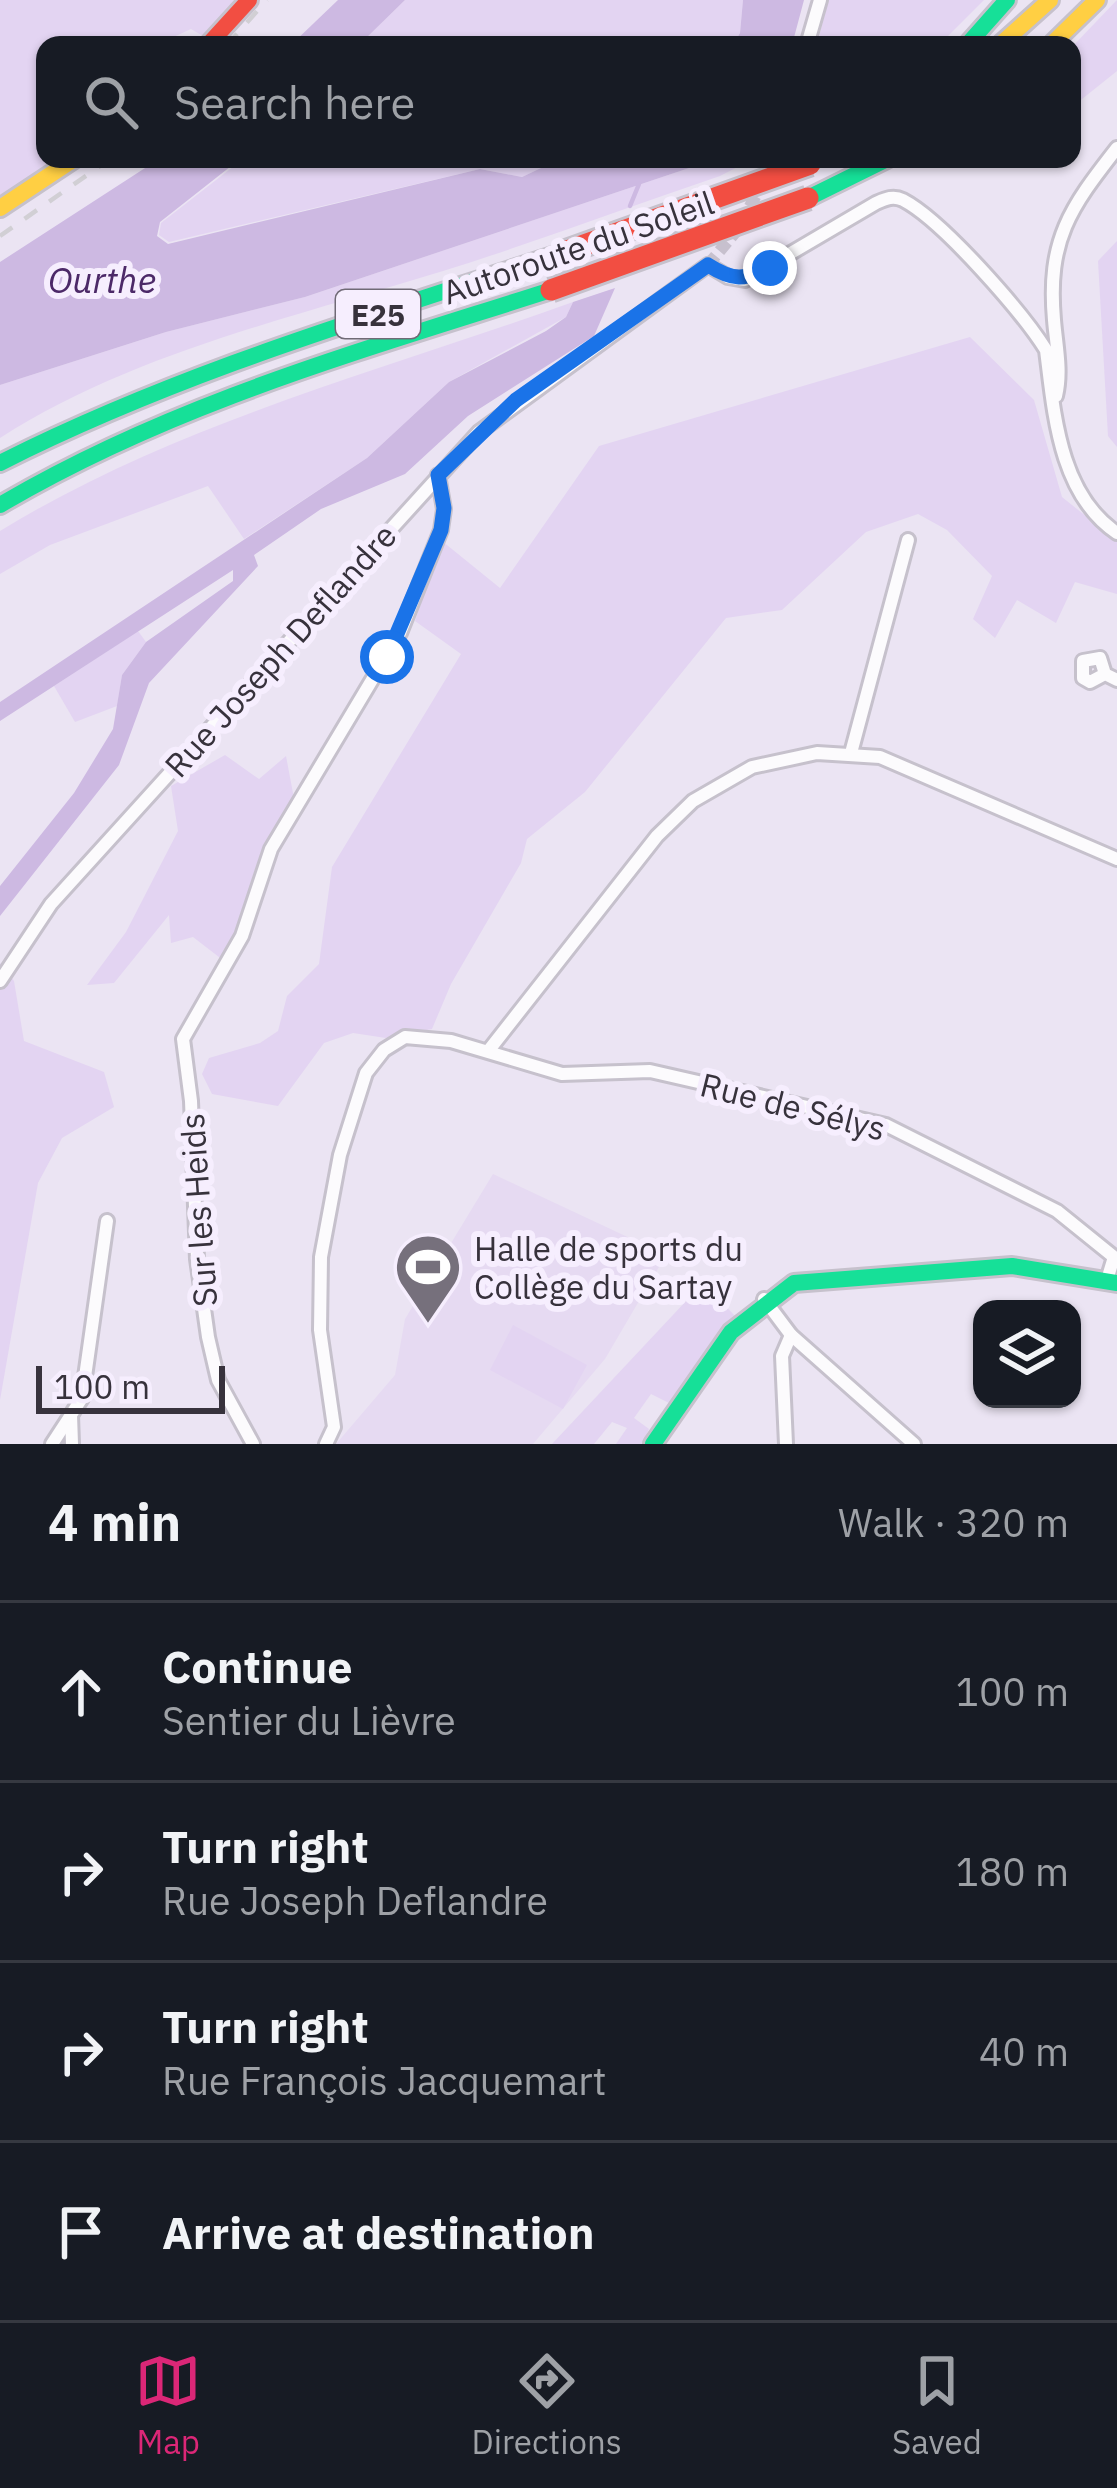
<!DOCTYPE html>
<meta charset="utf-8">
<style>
:root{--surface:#171b24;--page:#20242c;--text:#f1f3f6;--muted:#9ea1a6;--line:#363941;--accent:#db2777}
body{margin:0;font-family:"IBM Plex Sans",sans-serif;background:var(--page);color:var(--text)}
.controls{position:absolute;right:36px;bottom:36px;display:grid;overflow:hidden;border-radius:24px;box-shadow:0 3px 9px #0004}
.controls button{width:108px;height:108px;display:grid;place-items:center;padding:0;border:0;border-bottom:3px solid var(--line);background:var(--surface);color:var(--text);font:60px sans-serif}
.scale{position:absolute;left:36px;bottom:30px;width:189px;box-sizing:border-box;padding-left:12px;border:6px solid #37323c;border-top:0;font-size:33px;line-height:42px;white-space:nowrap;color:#37323c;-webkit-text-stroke:9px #f6eefe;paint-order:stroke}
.stop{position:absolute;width:36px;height:36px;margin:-27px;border:9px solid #1a73e8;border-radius:50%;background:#fff}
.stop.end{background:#1a73e8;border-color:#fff;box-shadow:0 3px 12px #0008}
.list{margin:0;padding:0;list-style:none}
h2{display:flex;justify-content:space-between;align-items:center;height:156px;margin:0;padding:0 48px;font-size:51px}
h2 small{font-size:39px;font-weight:400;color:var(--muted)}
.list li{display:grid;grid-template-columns:78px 1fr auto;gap:36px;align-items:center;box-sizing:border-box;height:180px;padding:0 48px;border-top:3px solid var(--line)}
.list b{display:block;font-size:45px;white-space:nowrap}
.list p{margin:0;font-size:39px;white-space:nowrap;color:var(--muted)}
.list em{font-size:39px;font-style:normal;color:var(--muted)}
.icon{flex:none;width:66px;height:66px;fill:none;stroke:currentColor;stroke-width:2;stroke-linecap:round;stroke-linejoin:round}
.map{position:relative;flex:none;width:1117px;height:1444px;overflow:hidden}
.search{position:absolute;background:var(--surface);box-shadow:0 3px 9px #0004;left:36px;right:36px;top:36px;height:132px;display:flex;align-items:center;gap:30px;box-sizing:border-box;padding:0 42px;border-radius:24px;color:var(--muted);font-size:45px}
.sheet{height:876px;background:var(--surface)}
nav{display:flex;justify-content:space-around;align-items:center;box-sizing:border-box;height:168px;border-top:3px solid var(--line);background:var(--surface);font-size:33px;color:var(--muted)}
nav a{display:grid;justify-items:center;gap:6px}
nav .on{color:var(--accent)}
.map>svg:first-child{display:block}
</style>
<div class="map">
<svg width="1117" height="1444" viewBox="0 0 1117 1444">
<rect width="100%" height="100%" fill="#ebe4f3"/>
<!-- built -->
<path fill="#e6daf2" d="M 493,1174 L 666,1255 L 605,1359 L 533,1444 L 336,1444 L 395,1375 L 405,1319 Z"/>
<!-- green -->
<g fill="#e3d4f2">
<path d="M 0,0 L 241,0 L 205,37 L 191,29 L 156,45 L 45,45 L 45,159 L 68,159 L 0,201 Z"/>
<path d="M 405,0 L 743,0 L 740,33 L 733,45 L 359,45 Z"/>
<path d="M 828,0 L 984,0 L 939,45 L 817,45 Z"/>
<path d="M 1117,0 L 1117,71 L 1072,107 L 1072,47 Z"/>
<path d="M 243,159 L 252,160 L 560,159 L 522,177 L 480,169 L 169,242 L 159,235 L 161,223 Z"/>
<path d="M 716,159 L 753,159 L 720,176 C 628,207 536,242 443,271 C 295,317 132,353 0,438 L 0,385 L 166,332 L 305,297 Z"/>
<path d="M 1117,241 L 1117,447 L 1108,436 L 1098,261 Z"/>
<path d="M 573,302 L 566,317 L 449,382 L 367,458 L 244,539 L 208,486 L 50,545 L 0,574 L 0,531 C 176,423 379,372 573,302 Z"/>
<path d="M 970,337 L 1034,400 L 1062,497 L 1117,541 L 1117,594 L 1075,582 L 1056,623 L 1017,600 L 995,638 L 973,619 L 992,576 L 947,530 L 918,514 L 866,532 L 782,610 L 726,618 L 585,792 L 527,839 L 521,863 L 451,984 L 432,1029 L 386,1038 L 353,1033 L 324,1043 L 278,1106 L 212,1094 L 202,1074 L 209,1058 L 260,1043 L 278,1031 L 287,996 L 319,964 L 332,867 L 461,654 L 415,621 L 442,541 L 500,588 L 599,446 Z"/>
<path d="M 138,631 L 146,642 L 122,675 L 117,706 L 75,722 L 54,686 Z"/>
<path d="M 225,755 L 259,779 L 286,756 L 296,809 L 228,964 L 193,937 L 171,943 L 169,915 L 114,983 L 87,985 L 126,932 L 178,831 L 171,786 Z"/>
<path d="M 0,963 L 14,981 L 24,1041 L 104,1072 L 114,1107 L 62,1138 L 38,1183 L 0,1400 Z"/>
<path d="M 703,1283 L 736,1317 L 671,1404 L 651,1394 L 634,1418 L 649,1429 L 642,1444 L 616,1444 L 627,1428 L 612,1422 L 594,1444 L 552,1444 Z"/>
<path d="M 513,1325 L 587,1365 L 563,1409 L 490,1370 Z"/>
</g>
<!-- water -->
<g fill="#cdb9e2">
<path d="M 338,0 L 405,0 L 359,45 L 291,45 Z"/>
<path d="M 743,0 L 804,0 L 792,45 L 733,45 L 740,33 Z"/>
<path d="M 159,159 L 240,159 L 160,222 L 157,236 L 168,244 L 480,169 L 522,177 L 560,159 L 716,159 L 305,297 L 166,332 L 0,385 L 0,262 Z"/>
<path d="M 615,288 L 594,336 L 468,416 L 405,474 L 321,509 L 254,555 L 258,566 L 149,683 L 119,765 L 0,916 L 0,886 L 74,793 L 113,729 L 122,675 L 146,642 L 233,581 L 233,570 L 0,721 L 0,702 L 367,458 L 449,382 L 546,331 L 566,317 L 573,302 Z"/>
</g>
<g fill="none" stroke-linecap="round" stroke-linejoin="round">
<!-- stream -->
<path stroke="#cdb9e2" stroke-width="4.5" d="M 630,206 L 639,184"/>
<!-- street-tunnel -->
<path stroke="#c7c0ce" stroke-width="12" stroke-dasharray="12 6" stroke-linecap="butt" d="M 708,265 L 738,229 L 775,159"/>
<!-- street casing -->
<g stroke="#c6c1cc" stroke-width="18">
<g id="street">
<path d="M 807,45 L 820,0"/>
<path d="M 1056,396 C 1062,371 1056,345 1054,320 C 1047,240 1070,208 1117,148"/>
<path d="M 1105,674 L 1090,682 L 1083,678 L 1083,661 L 1100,658 L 1105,674 L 1117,680"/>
<path d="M 851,753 L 908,540"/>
<path d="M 0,981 L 51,904 L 479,432 L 708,265 L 728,277 L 745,280 L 876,203 C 885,199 893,195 903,200 C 943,221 1022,312 1046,350 C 1054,413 1059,494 1117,533"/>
<path d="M 489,1050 L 657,836 L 693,801 L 752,767 L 817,753 L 880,757 L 1117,859"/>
<path d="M 764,1299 L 791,1335 L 914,1444"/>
<path d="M 71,1415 L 72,1444"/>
<path d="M 52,1444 L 82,1398 L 107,1221"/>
<path d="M 253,1444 L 218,1380 L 208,1337 L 197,1259 L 191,1101 L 183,1039 L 242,936 L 271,849 L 400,633 L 441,530 L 444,509 L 438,475"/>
<path d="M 326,1444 L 334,1427 L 320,1330 L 321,1257 L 340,1155 L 366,1073 L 384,1050 L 405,1037 L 451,1041 L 562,1074 L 650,1071 L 886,1125 L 1057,1211 L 1114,1257 L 1107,1280"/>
<path d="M 786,1444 L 782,1356 L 791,1335"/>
</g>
</g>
<!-- fast casing -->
<g stroke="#c6c1cc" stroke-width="22">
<g id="fast">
<path d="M 967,45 L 1007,0"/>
<path d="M 808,198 L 887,159"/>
<path d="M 0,463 C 180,372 371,316 562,253"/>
<path d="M 0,505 C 173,403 361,351 551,290"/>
<path d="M 653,1444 L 731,1332 L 794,1283 L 1012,1266 L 1117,1283"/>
</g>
</g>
<!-- slow casing -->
<g stroke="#c6c1cc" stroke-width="22">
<g id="slow">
<path d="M 1000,45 L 1050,0"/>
<path d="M 1051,45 L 1097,0"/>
<path d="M 0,208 L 74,159"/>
</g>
</g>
<!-- jam casing -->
<g stroke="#c6c1cc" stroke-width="22">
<path id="jam" d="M 208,45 L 249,0"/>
</g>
<!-- street -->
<use href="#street" stroke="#fcfbfd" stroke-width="12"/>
<!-- fast -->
<use href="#fast" stroke="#16e098" stroke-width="16"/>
<!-- slow -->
<use href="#slow" stroke="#ffcf43" stroke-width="16"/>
<!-- jam -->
<use href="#jam" stroke="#f24e42" stroke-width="16"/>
<!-- rail -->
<g stroke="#d1cfd4" stroke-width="4.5" stroke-dasharray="15 15" stroke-linecap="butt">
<path d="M 227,45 L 267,0"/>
<path d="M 0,236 L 110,159"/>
</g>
<!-- jam-bridge casing -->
<g stroke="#c6c1cc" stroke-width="27" stroke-linecap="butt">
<g id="jam-bridge">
<path d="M 562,253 L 810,164"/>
<path d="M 551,290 L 808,198"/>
</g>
</g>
<!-- jam-bridge -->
<use href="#jam-bridge" stroke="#f24e42" stroke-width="21"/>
</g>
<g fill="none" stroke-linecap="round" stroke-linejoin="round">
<!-- route -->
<path stroke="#1a73e8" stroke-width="15" d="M 387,657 L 441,530 L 444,508 L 438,475 L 516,400 L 708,265 C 733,281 744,280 770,268"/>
</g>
<!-- icons -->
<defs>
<g id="stadium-pin" transform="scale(3.45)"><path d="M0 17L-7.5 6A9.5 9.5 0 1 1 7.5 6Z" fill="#76707c" stroke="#f6eefe"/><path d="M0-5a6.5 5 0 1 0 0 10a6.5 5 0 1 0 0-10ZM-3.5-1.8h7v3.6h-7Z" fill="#fff"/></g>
</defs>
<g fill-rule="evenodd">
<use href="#stadium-pin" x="428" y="1267"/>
</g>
<g text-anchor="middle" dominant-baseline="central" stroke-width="12" stroke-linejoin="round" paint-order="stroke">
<!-- shield labels -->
<rect fill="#f6eefe" stroke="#706a76" stroke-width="3" x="336" y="290" width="84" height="48" rx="9"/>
<g font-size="30" font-weight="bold" fill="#37323c">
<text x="378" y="314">E25</text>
</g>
<!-- street labels -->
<g font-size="33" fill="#37323c" stroke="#f6eefe">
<text transform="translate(578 247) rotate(-19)">Autoroute du Soleil</text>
<text transform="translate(280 650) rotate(-48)">Rue Joseph Deflandre</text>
<text transform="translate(793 1106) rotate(14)">Rue de Sélys</text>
<text transform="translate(198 1210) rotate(-94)">Sur les Heids</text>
</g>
<!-- poi labels -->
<g font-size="33" fill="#37323c" stroke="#f6eefe" text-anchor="start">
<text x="474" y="1248">Halle de sports du<tspan x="474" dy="38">Collège du Sartay</tspan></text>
</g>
<!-- water labels -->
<g font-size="36" font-style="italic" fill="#4c2968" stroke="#f6eefe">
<text x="102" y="279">Ourthe</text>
</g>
</g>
</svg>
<div class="controls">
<button><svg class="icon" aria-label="layers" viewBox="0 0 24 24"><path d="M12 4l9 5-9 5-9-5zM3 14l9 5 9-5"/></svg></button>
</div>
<div class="scale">100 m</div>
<div class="stop" style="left:387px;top:657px"></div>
<div class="stop end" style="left:770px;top:268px"></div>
<div class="search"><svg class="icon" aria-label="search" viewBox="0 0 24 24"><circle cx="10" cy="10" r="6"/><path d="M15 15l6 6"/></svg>Search here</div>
</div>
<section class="sheet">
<h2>4 min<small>Walk · 320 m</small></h2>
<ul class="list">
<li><svg class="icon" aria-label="ahead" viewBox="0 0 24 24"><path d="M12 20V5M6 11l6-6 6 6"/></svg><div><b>Continue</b><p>Sentier du Lièvre</p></div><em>100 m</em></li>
<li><svg class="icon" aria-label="right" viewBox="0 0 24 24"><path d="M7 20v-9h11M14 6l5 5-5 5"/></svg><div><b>Turn right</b><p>Rue Joseph Deflandre</p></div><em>180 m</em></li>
<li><svg class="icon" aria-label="right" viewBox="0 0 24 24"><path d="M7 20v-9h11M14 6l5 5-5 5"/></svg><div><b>Turn right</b><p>Rue François Jacquemart</p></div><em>40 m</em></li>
<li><svg class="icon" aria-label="arrive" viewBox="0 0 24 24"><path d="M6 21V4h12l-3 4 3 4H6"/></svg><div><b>Arrive at destination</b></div></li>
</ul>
</section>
<nav>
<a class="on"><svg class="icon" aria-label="map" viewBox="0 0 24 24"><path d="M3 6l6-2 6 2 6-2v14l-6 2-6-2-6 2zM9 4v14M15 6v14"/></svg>Map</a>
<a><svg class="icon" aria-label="directions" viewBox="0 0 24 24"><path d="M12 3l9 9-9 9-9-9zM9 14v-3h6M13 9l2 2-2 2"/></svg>Directions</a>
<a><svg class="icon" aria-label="saved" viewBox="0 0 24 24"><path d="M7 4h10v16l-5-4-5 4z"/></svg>Saved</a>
</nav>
